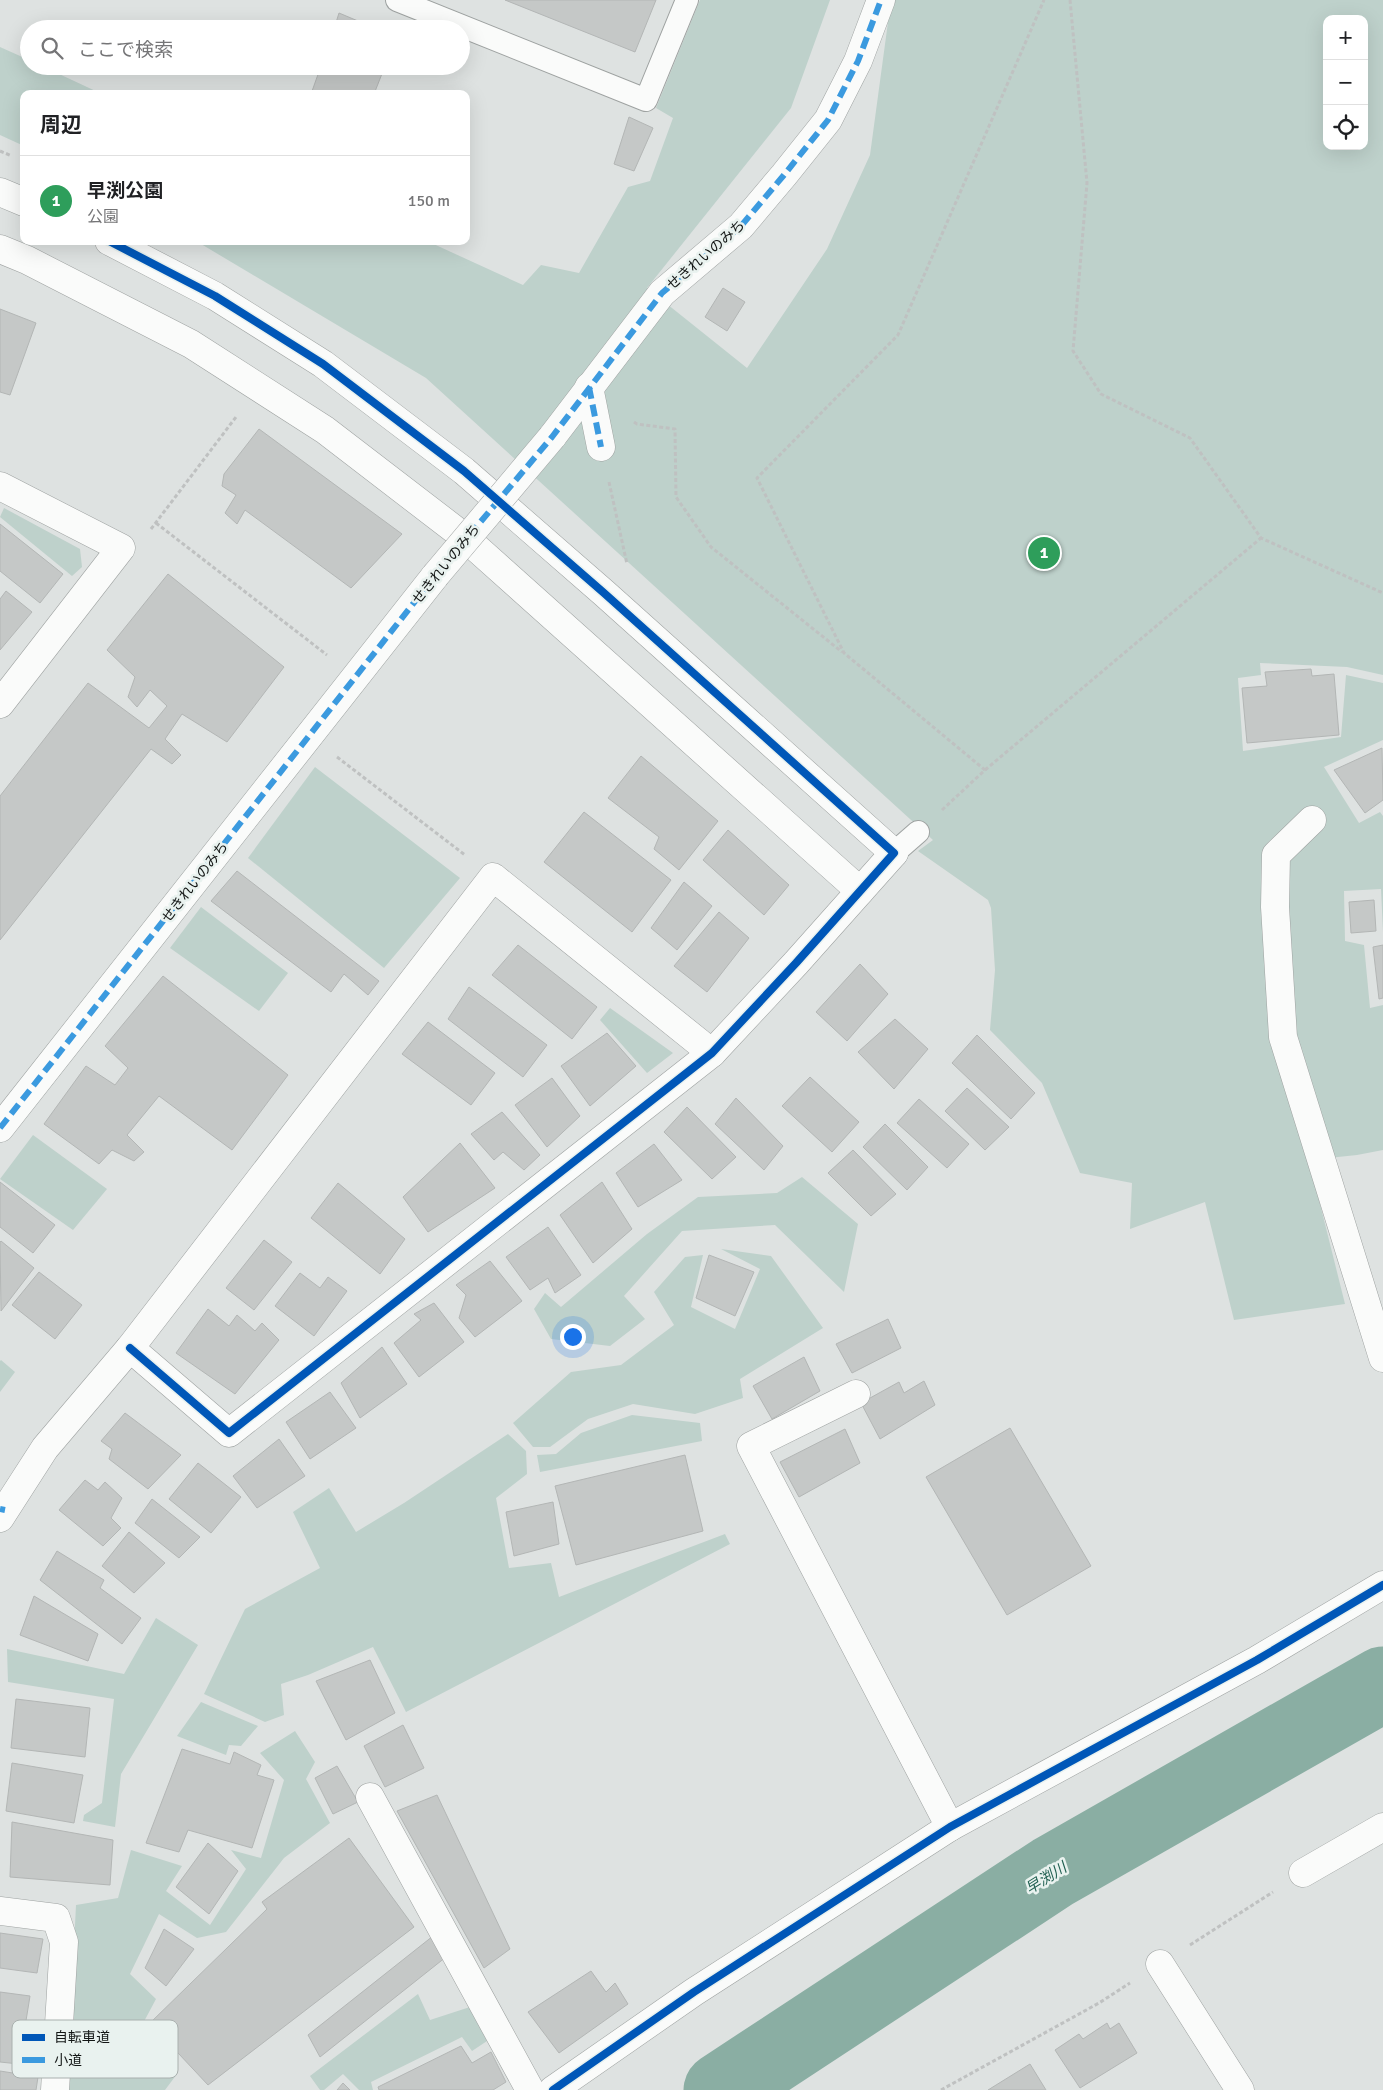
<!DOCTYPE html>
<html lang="ja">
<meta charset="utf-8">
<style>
:root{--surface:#fff;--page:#f6f6f6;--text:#202124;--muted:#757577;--line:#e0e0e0;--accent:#5a5d5c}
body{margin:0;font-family:Signika,"Noto Sans JP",sans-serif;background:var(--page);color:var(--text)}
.controls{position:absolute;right:15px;top:15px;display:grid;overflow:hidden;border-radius:10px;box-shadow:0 5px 20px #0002}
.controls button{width:45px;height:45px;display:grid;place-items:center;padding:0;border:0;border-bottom:1px solid var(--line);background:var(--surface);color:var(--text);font:25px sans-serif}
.you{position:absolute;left:572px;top:1336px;width:18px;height:18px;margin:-12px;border:4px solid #fff;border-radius:50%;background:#1a73e8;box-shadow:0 0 0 8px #1a73e833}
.badge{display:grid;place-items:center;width:32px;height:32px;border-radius:50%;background:var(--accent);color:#fff;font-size:16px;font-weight:700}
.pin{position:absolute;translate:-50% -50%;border:2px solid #fff;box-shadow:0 1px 5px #0006}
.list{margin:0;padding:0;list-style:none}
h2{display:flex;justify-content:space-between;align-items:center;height:65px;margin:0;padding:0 20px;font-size:21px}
h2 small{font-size:16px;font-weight:400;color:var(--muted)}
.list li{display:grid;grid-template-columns:32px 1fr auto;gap:15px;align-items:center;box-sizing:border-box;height:90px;padding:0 20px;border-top:1px solid var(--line)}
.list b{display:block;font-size:19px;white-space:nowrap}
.list p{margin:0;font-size:16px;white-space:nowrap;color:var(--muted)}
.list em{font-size:16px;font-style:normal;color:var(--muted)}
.icon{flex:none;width:28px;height:28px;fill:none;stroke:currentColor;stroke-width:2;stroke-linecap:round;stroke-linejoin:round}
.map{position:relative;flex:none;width:1383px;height:2090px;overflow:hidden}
.search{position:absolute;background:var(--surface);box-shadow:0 5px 20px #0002;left:20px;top:20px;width:450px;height:55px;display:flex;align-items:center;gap:12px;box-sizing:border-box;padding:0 18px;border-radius:28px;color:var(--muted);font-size:19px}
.panel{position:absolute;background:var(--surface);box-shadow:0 5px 20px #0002;left:20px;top:90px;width:450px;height:155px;border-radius:10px}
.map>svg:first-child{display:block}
</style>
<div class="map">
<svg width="1383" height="2090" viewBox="0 0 1383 2090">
<rect width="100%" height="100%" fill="#dee2e1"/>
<!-- green -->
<g fill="#bed1cb" fill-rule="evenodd">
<path d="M 700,0 L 830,0 L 791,108 L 647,288 L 747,368 L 827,249 L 870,155 L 891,0 L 1383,0 L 1383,675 L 1347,667 L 1260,663 L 1261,675 L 1238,678 L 1243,751 L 1341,737 L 1346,675 L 1383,683 L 1383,740 L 1324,767 L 1359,823 L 1380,812 L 1383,816 L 1383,932 L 1381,889 L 1344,891 L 1345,941 L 1364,945 L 1370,1008 L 1383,1005 L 1383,1150 L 1357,1155 L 1309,1160 L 1345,1304 L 1234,1320 L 1205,1202 L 1130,1229 L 1132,1183 L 1080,1173 L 1042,1083 L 990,1030 L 995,970 L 991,908 L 988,900 L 918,851 L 933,840 L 426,378 L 196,241 L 427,241 L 523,285 L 541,265 L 579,273 L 628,187 L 650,181 L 673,118 L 656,108 ZM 1327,19 L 1364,19 L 1364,146 L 1327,146 Z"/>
<path d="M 0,47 L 29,60 L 29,66 L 42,66 L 102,94 L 24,94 L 24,146 L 0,135 Z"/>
<path d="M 4,508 L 80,549 L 82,567 L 72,576 L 0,517 Z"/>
<path d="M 315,767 L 460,878 L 384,968 L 248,858 Z"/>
<path d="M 201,907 L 288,973 L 259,1011 L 170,948 Z"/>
<path d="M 610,1008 L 673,1053 L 647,1073 L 600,1020 Z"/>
<path d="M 33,1135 L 107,1189 L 73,1230 L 0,1179 Z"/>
<path d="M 802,1177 L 858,1224 L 844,1292 L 775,1225 L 682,1231 L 624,1296 L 645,1319 L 610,1346 L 551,1339 L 534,1309 L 545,1293 L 561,1307 L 647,1234 L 698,1197 L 777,1193 Z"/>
<path d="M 721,1249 L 771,1256 L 823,1328 L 740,1379 L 743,1398 L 695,1414 L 633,1404 L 588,1419 L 550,1447 L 533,1447 L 513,1423 L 571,1372 L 621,1365 L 674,1325 L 654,1292 L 685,1257 L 703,1255 L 691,1307 L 735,1329 L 760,1269 Z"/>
<path d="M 1,1360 L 15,1372 L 0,1392 L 0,1361 Z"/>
<path d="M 632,1415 L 700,1423 L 702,1441 L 540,1472 L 537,1455 L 556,1454 L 581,1433 Z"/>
<path d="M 508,1434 L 526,1451 L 527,1474 L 496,1498 L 509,1568 L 551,1563 L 559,1597 L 725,1534 L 730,1544 L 406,1712 L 373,1647 L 308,1675 L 281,1684 L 284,1715 L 265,1722 L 204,1694 L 245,1609 L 320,1568 L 293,1512 L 329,1488 L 356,1532 L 404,1503 Z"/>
<path d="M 156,1618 L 198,1645 L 121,1774 L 115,1827 L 83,1821 L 84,1815 L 102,1803 L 114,1699 L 8,1682 L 7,1649 L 124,1674 Z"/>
<path d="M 201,1702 L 258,1726 L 241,1746 L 229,1745 L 226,1755 L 177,1736 Z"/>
<path d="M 295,1731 L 315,1762 L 306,1779 L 330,1823 L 284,1858 L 226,1932 L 197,1938 L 159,1914 L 130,1974 L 156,1999 L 140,2029 L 177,2074 L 165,2090 L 67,2090 L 76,1905 L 118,1898 L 131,1850 L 182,1866 L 166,1891 L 210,1925 L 246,1869 L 231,1850 L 261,1858 L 284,1780 L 260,1753 Z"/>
<path d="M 418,1994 L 430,2020 L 470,2007 L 487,2041 L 472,2051 L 462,2037 L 371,2082 L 373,2090 L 359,2090 L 343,2074 L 324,2090 L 320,2090 L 310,2076 Z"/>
</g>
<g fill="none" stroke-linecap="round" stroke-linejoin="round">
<!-- river -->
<path stroke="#8aaea3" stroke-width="75" d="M 721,2090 L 1053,1872 L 1383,1684"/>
</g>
<!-- building -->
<g fill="#c5c8c7" stroke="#b3b6b5">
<path d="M 505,0 L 656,0 L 635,52 Z"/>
<path d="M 339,13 L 377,29 L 334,29 Z"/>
<path d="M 321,66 L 385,66 L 374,94 L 311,94 Z"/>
<path d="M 629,117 L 653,128 L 634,171 L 614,164 Z"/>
<path d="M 723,288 L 745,302 L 727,331 L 705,317 Z"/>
<path d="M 0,309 L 36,323 L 10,395 L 0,392 Z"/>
<path d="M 259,429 L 402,534 L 351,588 L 245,510 L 237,524 L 225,513 L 236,495 L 222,486 L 224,474 Z"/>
<path d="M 0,524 L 63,574 L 40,603 L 0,571 Z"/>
<path d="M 168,574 L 284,667 L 227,742 L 182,714 L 165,739 L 181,755 L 172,764 L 151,749 L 0,940 L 0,796 L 88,683 L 149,728 L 167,706 L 150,690 L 137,707 L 128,697 L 135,677 L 107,650 Z"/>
<path d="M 6,591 L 32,612 L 0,650 L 0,599 Z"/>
<path d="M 1311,669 L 1312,676 L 1334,674 L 1339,735 L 1247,743 L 1242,688 L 1267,686 L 1265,672 Z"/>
<path d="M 1382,748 L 1383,800 L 1365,813 L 1334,770 Z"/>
<path d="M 641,756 L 718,821 L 679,870 L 654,849 L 659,837 L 608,798 Z"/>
<path d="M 584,812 L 671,880 L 632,932 L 544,862 Z"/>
<path d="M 728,830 L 789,885 L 764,915 L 703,860 Z"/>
<path d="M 237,871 L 379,981 L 368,995 L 344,974 L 331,992 L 211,901 Z"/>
<path d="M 684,882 L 712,906 L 677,950 L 651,928 Z"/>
<path d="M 1374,900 L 1376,931 L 1351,933 L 1349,902 Z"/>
<path d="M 719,912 L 749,938 L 707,992 L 674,966 Z"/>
<path d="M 518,945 L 597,1007 L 572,1039 L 492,975 Z"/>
<path d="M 1383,945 L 1383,998 L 1379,999 L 1373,947 Z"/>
<path d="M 860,964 L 888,994 L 847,1041 L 816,1012 Z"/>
<path d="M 163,976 L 288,1075 L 232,1150 L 159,1096 L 127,1135 L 144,1152 L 134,1161 L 112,1150 L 99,1164 L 44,1124 L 86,1066 L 115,1085 L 128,1068 L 105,1046 Z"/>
<path d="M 469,987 L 547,1045 L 523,1077 L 448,1019 Z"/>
<path d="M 895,1019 L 928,1049 L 894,1089 L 858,1052 Z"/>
<path d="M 428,1022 L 495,1073 L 471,1105 L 402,1054 Z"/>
<path d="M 607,1033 L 636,1066 L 590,1106 L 561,1066 Z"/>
<path d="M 977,1035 L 1035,1093 L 1011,1119 L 952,1063 Z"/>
<path d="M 810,1077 L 859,1122 L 832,1152 L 782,1106 Z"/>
<path d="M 552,1078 L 580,1116 L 547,1147 L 515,1105 Z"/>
<path d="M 967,1088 L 1009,1127 L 985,1150 L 945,1111 Z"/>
<path d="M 736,1098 L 783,1146 L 764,1170 L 715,1124 Z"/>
<path d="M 919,1099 L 969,1144 L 947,1168 L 897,1123 Z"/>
<path d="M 687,1107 L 736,1157 L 712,1179 L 664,1132 Z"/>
<path d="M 502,1112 L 540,1155 L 524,1170 L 503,1152 L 494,1160 L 471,1134 Z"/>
<path d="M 885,1124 L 928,1167 L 907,1190 L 863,1147 Z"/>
<path d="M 460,1143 L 495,1188 L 428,1232 L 403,1197 Z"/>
<path d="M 654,1144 L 682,1180 L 638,1207 L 616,1173 Z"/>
<path d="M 853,1150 L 896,1194 L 871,1216 L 828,1173 Z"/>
<path d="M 0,1182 L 55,1225 L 33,1253 L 0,1227 Z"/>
<path d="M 602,1182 L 632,1229 L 593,1263 L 560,1215 Z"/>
<path d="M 338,1183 L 405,1239 L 380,1274 L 311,1218 Z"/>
<path d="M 548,1227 L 581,1275 L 555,1293 L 548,1278 L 530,1290 L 506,1257 Z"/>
<path d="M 264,1240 L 292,1262 L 254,1310 L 226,1288 Z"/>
<path d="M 1,1241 L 34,1268 L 1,1311 L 0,1242 Z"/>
<path d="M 709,1255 L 754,1272 L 735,1316 L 696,1298 Z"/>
<path d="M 490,1261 L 522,1301 L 475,1337 L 459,1318 L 466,1295 L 456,1285 Z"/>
<path d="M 39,1272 L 82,1305 L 55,1339 L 12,1305 Z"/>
<path d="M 300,1273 L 320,1288 L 328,1277 L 347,1291 L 314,1336 L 275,1306 Z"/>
<path d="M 434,1303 L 464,1342 L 419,1377 L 394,1343 L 421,1320 L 414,1314 Z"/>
<path d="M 208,1309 L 229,1326 L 237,1315 L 255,1331 L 262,1323 L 279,1340 L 235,1394 L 176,1353 Z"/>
<path d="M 888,1319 L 901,1348 L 852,1373 L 836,1344 Z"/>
<path d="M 382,1347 L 407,1384 L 360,1418 L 341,1383 Z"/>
<path d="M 804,1357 L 820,1391 L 772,1419 L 753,1386 Z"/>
<path d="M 924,1381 L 935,1405 L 880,1439 L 861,1403 L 899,1382 L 904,1393 Z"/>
<path d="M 330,1392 L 356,1428 L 310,1459 L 286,1422 Z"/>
<path d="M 125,1413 L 181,1455 L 148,1489 L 109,1459 L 112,1449 L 101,1441 Z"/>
<path d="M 1010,1428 L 1091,1566 L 1007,1615 L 926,1477 Z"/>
<path d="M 845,1429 L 860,1463 L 799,1497 L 780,1462 Z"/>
<path d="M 279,1439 L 305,1476 L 257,1508 L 233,1476 Z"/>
<path d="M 685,1455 L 703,1531 L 576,1565 L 555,1486 Z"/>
<path d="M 198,1463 L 241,1497 L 211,1533 L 169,1499 Z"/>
<path d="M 85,1480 L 98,1490 L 105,1482 L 122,1498 L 111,1518 L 121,1528 L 103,1546 L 59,1510 Z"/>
<path d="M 152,1499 L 200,1537 L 179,1558 L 135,1523 Z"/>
<path d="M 553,1502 L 559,1544 L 514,1556 L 506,1512 Z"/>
<path d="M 129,1532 L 165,1563 L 134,1593 L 102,1566 Z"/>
<path d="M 57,1551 L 104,1580 L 100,1588 L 141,1618 L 122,1644 L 40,1580 Z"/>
<path d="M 34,1596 L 98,1634 L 88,1661 L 20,1635 Z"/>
<path d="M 370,1660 L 395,1713 L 346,1740 L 316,1681 Z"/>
<path d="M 16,1699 L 90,1708 L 85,1757 L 11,1748 Z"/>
<path d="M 403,1725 L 424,1768 L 385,1787 L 364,1746 Z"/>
<path d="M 182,1749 L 230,1764 L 234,1752 L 261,1765 L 257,1775 L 274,1780 L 252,1848 L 188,1830 L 179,1852 L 146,1843 Z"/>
<path d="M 12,1763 L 83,1775 L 74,1823 L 6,1811 Z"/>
<path d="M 337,1766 L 358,1802 L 333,1814 L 315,1778 Z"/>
<path d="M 437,1795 L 510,1949 L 484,1968 L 397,1811 Z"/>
<path d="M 12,1822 L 113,1840 L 110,1885 L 10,1877 Z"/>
<path d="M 349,1838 L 414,1927 L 208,2085 L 150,2023 L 267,1909 L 262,1902 Z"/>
<path d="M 208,1843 L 238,1871 L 209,1914 L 176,1887 Z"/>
<path d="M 164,1929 L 194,1949 L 166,1986 L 145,1968 Z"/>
<path d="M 0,1933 L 43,1939 L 37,1973 L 0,1968 Z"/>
<path d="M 433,1936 L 446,1957 L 320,2057 L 308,2035 Z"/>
<path d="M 591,1971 L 606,1992 L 615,1983 L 628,2004 L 559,2053 L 528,2012 Z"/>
<path d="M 0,1992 L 30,1996 L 19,2064 L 0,2062 Z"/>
<path d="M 1107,2023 L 1110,2029 L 1119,2023 L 1137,2053 L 1080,2088 L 1055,2050 L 1079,2034 L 1083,2039 Z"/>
<path d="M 461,2046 L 472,2063 L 491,2052 L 506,2082 L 493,2090 L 379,2090 L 378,2087 Z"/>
<path d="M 1030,2064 L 1046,2090 L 988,2090 Z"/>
<path d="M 0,2071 L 38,2077 L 36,2090 L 0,2090 Z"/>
<path d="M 343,2083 L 350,2090 L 337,2090 Z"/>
</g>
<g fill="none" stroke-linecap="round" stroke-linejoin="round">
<!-- lane casing -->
<g stroke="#9ea2a1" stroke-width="24">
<g id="lane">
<path d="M 397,0 L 646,100 L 687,0"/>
<path d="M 894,853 L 918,832"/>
</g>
</g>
<!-- street casing -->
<g stroke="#9ea2a1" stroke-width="29">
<g id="street">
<path d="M 589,387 L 601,447"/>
<path d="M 552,437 L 662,293 L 741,226 L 784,175 L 828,120 L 858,61 L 881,0"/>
<path d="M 0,486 L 121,548 L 0,704"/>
<path d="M 1312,820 L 1276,855 L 1275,907 L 1283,1037 L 1383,1358"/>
<path d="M 0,1128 L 435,576"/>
<path d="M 130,1348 L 229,1433 L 712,1053 L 796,963 L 894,853"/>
<path d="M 856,1394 L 751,1446 L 950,1827"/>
<path d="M 0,1518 L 45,1448 L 130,1348 L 493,877 L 712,1053"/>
<path d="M 370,1797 L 530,2090"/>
<path d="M 1303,1873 L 1383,1827"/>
<path d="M 0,1911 L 56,1918 L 64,1942 L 55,2090"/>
<path d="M 1160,1964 L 1240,2090"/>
<path d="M 553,2090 L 694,1992 L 950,1827 L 1257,1660 L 1383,1585"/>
</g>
</g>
<!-- secondary casing -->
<g stroke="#9ea2a1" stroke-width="29">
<g id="secondary">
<path d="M 0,192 L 24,202"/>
<path d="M 109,241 L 215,296 L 323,364 L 464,471 L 604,593 L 894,853"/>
<path d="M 0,249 L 27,260 L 191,344 L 325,430 L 463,536 L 860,891"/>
</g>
</g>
<!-- path -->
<g stroke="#bfc1c1" stroke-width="3" stroke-dasharray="4 2.5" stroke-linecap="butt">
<path d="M 1070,0 L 1087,183 L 1073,351 L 1101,394 L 1190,438 L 1261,538 L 1383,593"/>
<path d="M 0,151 L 12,156"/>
<path d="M 634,422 L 637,424 L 675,429 L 676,497 L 711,547 L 842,652"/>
<path d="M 609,482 L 627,564"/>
<path d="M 156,523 L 327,655"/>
<path d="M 151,529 L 236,417"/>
<path d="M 337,757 L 465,855"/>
<path d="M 985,770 L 1261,538"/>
<path d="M 942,810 L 985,770 L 844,653 L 757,478 L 898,335 L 1044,0"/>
<path d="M 1190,1945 L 1273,1892"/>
<path d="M 941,2090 L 1099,2003 L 1130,1983"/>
</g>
<!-- lane -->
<use href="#lane" stroke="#fafbfa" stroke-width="22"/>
<!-- street -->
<use href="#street" stroke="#fafbfa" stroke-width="28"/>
<!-- secondary -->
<use href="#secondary" stroke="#fafbfa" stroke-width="28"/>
<!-- street-bridge casing -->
<g stroke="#9ea2a1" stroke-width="29" stroke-linecap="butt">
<path id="street-bridge" d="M 435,576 L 552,437"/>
</g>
<!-- street-bridge -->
<use href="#street-bridge" stroke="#fafbfa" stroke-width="28"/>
<!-- quiet -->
<g stroke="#3b9adf" stroke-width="6" stroke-dasharray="12 6" stroke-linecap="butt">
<path d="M 589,387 L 601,447"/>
<path d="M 0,1128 L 435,576 L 552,437 L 662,293 L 741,226 L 784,175 L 828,120 L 858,61 L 881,0"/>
<path d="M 0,1509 L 5,1510"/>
</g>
<!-- cycleway casing -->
<g stroke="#e9f2ef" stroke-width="11">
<g id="cycleway">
<path d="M 109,241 L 215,296 L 323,364 L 464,471 L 604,593 L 894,853 L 796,963 L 712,1053 L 229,1433 L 130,1348"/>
<path d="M 553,2090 L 694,1992 L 950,1827 L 1257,1660 L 1383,1585"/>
</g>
</g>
<!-- cycleway -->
<use href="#cycleway" stroke="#0057b8" stroke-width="8"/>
</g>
<g text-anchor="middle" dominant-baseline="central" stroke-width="5" stroke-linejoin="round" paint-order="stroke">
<!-- street labels -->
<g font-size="14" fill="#131615" stroke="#e9f2ef">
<text transform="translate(706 255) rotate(-41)">せきれいのみち</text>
<text transform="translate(446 564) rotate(-51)">せきれいのみち</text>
<text transform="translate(195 882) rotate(-52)">せきれいのみち</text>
</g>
<!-- water labels -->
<g font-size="15" font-style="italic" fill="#206051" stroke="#e9f2ef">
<text transform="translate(1046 1878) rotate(-32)">早渕川</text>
</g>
</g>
<!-- legend -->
<rect x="12" y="2020" width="166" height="58" rx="8" fill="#e9f2ef" stroke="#a9b0ae" stroke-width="1"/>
<rect x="22" y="2034" width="23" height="7" fill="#0057b8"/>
<rect x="22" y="2057" width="23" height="6" fill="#3b9adf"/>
<g font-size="14" fill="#131615">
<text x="54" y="2042">自転車道</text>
<text x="54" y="2065">小道</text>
</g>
</svg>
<div class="controls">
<button>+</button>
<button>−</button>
<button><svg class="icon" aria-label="locate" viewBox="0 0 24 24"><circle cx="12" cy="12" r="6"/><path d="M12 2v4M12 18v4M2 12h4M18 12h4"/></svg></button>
</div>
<div class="you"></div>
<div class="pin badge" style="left:1044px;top:553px;background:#2e9e5b">1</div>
<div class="search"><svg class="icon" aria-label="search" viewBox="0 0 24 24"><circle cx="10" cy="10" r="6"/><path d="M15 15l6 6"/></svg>ここで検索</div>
<section class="panel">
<h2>周辺<small></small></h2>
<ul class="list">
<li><span class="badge" style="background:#2e9e5b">1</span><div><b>早渕公園</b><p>公園</p></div><em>150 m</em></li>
</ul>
</section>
</div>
